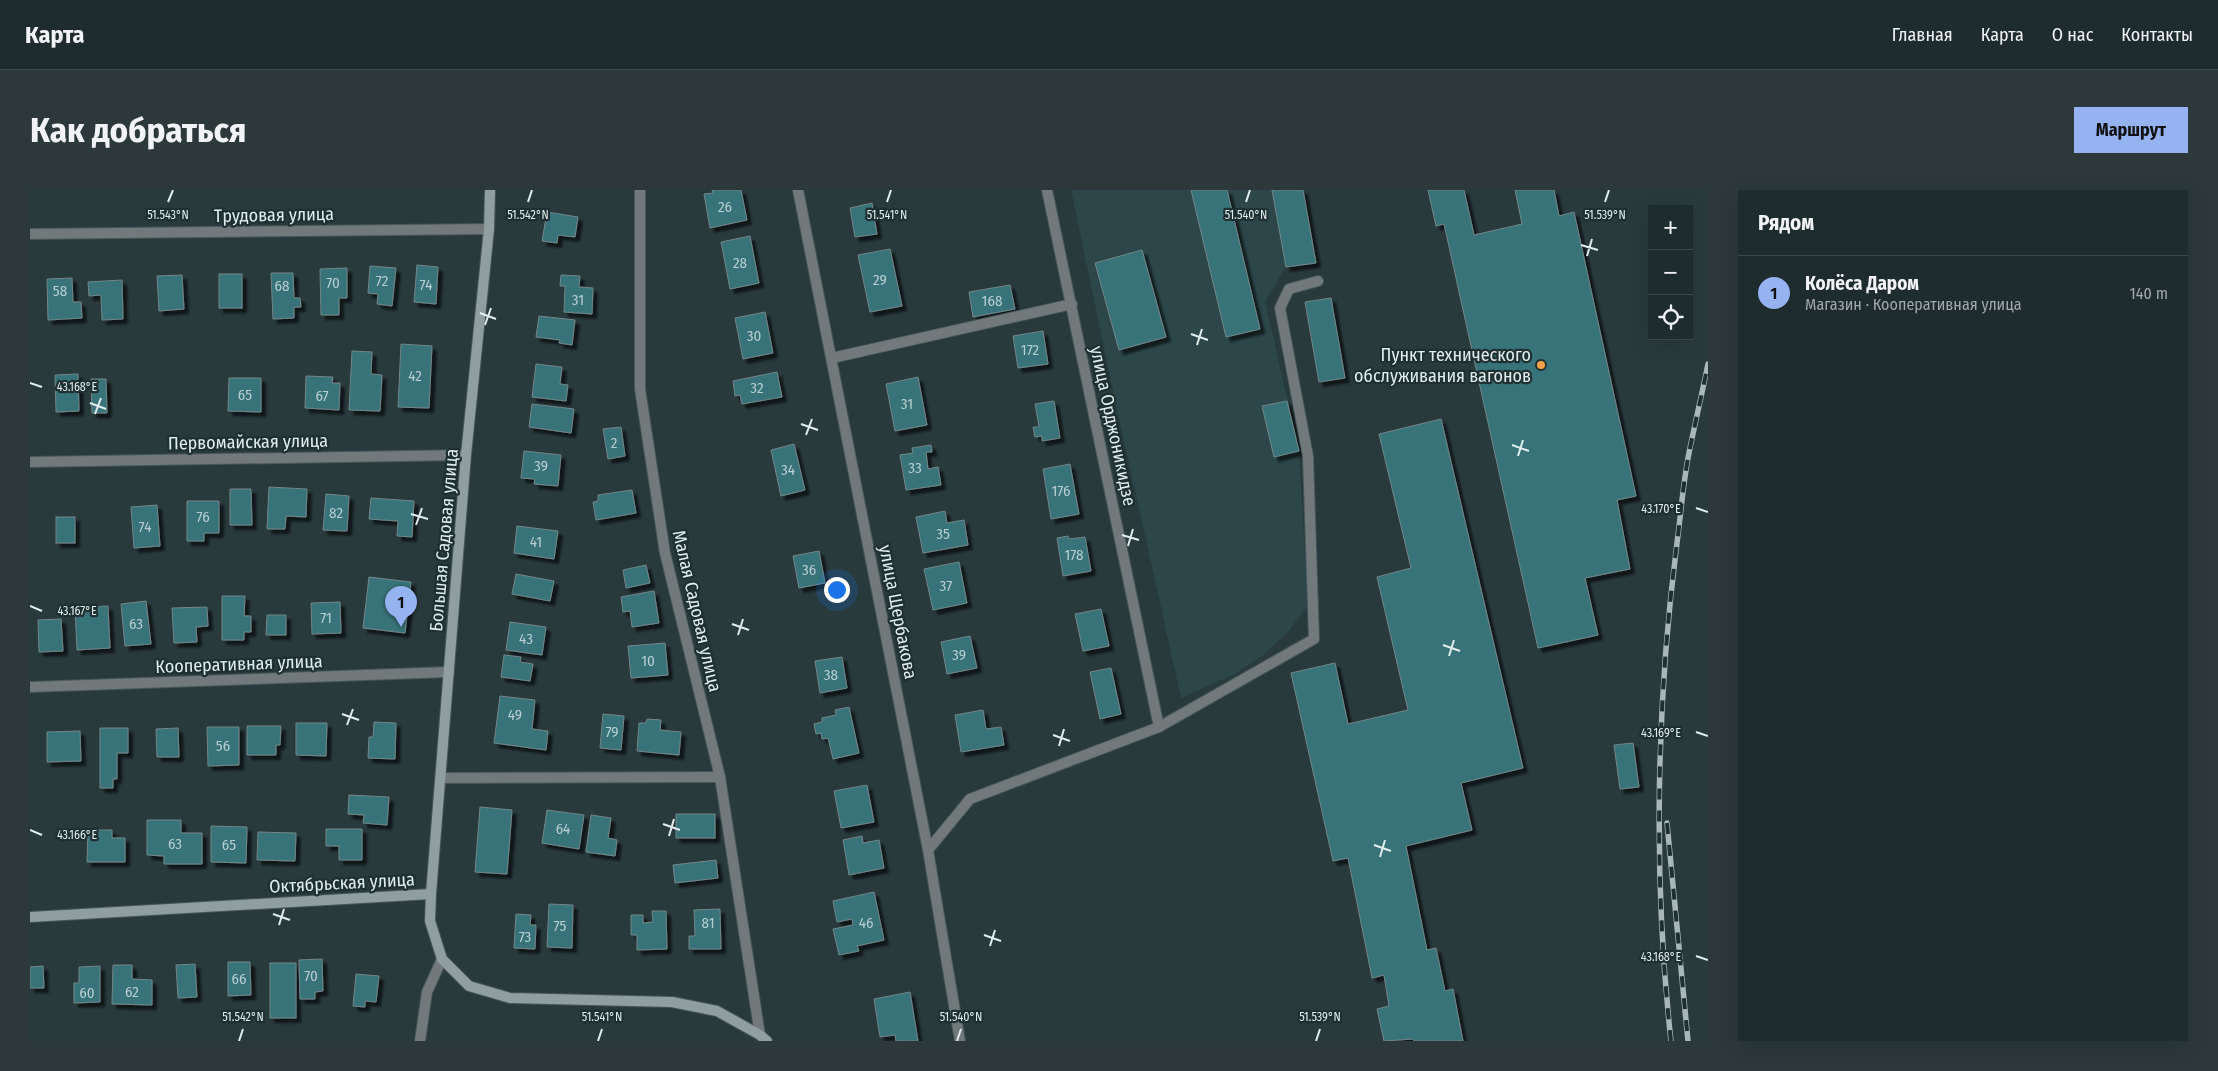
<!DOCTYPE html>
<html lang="ru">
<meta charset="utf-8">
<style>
:root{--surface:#1f2c2e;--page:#2c383a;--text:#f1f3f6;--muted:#a1a7aa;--line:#3c484a;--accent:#95b2f1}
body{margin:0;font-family:"Fira Sans Condensed",sans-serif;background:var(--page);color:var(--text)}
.controls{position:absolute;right:15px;top:15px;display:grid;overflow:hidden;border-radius:0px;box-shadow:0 5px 20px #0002}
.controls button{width:45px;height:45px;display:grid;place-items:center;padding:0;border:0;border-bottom:1px solid var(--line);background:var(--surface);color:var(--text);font:25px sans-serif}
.you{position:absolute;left:806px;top:399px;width:18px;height:18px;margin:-12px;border:4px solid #fff;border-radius:50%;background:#1a73e8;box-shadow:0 0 0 8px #1a73e833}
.badge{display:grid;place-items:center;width:32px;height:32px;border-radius:50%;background:var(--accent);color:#111;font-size:16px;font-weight:700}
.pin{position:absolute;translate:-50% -41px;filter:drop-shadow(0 1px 2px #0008)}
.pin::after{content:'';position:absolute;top:26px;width:18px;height:15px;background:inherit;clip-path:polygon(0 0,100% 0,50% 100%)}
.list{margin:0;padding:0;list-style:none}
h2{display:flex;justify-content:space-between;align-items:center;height:65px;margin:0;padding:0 20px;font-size:21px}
h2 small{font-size:16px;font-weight:400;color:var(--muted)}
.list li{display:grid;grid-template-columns:32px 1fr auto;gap:15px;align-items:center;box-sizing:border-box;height:75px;padding:0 20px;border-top:1px solid var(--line)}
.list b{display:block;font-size:19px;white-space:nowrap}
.list p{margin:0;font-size:16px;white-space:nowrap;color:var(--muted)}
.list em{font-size:16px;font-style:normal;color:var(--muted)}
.icon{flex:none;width:28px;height:28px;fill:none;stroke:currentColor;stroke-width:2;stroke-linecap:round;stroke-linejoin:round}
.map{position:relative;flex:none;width:1678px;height:851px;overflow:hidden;border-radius:0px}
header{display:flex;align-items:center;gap:30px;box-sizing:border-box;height:70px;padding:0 25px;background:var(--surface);border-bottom:1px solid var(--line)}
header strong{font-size:24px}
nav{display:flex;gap:28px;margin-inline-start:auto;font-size:18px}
.intro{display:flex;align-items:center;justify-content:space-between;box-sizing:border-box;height:120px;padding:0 30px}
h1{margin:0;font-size:35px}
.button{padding:12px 22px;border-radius:0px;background:var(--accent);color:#111;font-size:18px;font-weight:700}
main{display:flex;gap:30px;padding:0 30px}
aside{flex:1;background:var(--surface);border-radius:0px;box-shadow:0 5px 20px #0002}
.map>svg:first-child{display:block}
</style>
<header>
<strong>Карта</strong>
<nav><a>Главная</a><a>Карта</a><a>О нас</a><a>Контакты</a></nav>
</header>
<div class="intro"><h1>Как добраться</h1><a class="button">Маршрут</a></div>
<main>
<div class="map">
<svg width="1678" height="851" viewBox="0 0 1678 851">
<defs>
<filter id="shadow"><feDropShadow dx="4.5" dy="4.5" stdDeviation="1" flood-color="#0009"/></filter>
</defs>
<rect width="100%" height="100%" fill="#293a3d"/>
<!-- built -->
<path fill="#2c4649" d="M 1041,0 L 1273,0 L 1286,73 L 1256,77 L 1235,111 L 1269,261 L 1278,416 L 1256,444 L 1232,466 L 1203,485 L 1151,508 L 1085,210 Z"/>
<!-- building -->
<g fill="#397379" stroke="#728688" filter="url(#shadow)">
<path d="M 682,0 L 711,0 L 717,30 L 680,38 L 674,4 L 683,3 Z"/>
<path d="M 1161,0 L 1197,0 L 1230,139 L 1196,147 Z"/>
<path d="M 1242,0 L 1273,0 L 1286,73 L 1256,77 Z"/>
<path d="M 1398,0 L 1434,0 L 1444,45 L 1492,34 L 1485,0 L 1524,0 L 1529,26 L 1544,22 L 1606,306 L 1587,310 L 1600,379 L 1555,388 L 1568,445 L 1508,458 L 1414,34 L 1406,36 Z"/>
<path d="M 842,13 L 847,44 L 825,47 L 820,18 Z"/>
<path d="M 517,22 L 548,27 L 545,47 L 528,45 L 527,53 L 512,51 Z"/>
<path d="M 720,46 L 729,93 L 700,99 L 691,52 Z"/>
<path d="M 860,59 L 872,116 L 840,122 L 828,65 Z"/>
<path d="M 1112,60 L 1136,147 L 1089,160 L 1065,73 Z"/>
<path d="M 387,75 L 408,77 L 406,114 L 384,112 Z"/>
<path d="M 340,76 L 366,78 L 362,116 L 347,114 L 348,104 L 338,103 Z"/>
<path d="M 317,78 L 317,108 L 309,108 L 309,125 L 291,125 L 290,79 Z"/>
<path d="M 241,83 L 263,83 L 264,108 L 270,108 L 271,117 L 264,117 L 264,128 L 243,129 Z"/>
<rect x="189" y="84" width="23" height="34"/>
<path d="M 152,85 L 154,119 L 129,121 L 127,86 Z"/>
<path d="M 531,85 L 550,86 L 549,97 L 563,98 L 562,124 L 534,122 L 535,96 L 530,96 Z"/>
<path d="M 42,88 L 43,112 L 51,112 L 52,128 L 18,130 L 17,89 Z"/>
<path d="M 92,90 L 93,129 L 72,130 L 71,105 L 59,106 L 58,92 Z"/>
<path d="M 980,95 L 985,119 L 943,127 L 939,102 Z"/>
<path d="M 1301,108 L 1315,188 L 1289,192 L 1275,112 Z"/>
<path d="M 735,122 L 743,163 L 713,169 L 705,128 Z"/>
<path d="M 509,126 L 545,130 L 542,155 L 529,153 L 530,150 L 506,147 Z"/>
<path d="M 1013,141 L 1018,174 L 988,178 L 983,146 Z"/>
<path d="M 371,154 L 402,156 L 399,218 L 368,217 Z"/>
<path d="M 322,161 L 342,162 L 341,184 L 352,185 L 350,221 L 319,220 Z"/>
<path d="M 506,174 L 532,177 L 530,194 L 538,195 L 536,211 L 502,207 Z"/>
<path d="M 747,182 L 752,207 L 712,214 L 710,205 L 705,206 L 703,191 Z"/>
<path d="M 48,184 L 49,221 L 26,222 L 25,185 Z"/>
<path d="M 276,186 L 303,187 L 302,193 L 310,193 L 309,220 L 275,218 Z"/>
<path d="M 888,187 L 897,235 L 865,241 L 856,194 Z"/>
<path d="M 199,188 L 231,188 L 231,222 L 198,221 Z"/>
<path d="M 61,189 L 76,189 L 77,223 L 62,223 Z"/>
<path d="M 1024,211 L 1030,248 L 1012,251 L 1012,246 L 1005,247 L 1003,237 L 1009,237 L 1005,214 Z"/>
<path d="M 1257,211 L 1269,261 L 1244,267 L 1232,216 Z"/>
<path d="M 502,214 L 544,219 L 541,243 L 499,237 Z"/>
<path d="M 1411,229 L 1493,578 L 1431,593 L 1442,640 L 1376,656 L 1397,760 L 1406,758 L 1415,801 L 1423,799 L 1433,851 L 1384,851 L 1383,849 L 1354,851 L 1347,819 L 1359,816 L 1354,785 L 1342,788 L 1318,668 L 1303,671 L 1261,483 L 1305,473 L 1318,534 L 1378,520 L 1347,387 L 1381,378 L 1349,244 Z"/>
<path d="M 591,237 L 595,266 L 578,269 L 573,239 Z"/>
<path d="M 764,254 L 775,300 L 751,306 L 741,260 Z"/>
<path d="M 901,255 L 902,262 L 896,262 L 898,279 L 908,277 L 911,295 L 876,300 L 870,265 L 883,263 L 882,258 Z"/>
<path d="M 494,261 L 531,265 L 528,296 L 504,294 L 505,289 L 491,288 Z"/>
<path d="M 1040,274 L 1049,324 L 1021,329 L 1013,279 Z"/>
<path d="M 239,297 L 277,299 L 276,327 L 256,326 L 255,339 L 237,339 Z"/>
<path d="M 200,299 L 221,299 L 222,335 L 200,335 Z"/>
<path d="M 602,300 L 606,323 L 566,330 L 563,312 L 568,311 L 568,305 Z"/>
<path d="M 296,304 L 319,306 L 317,341 L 293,340 Z"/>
<path d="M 341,308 L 384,311 L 382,347 L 367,346 L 368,331 L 339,329 Z"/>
<path d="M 157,311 L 189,311 L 189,343 L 174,343 L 174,351 L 157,351 Z"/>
<path d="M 127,315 L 130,356 L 104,358 L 101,317 Z"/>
<path d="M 915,321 L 917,333 L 934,330 L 938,355 L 893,363 L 886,327 Z"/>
<rect x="26" y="327" width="19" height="26"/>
<path d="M 487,336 L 528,341 L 524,369 L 484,363 Z"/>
<path d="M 1038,346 L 1039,349 L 1055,347 L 1061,381 L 1033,386 L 1027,348 Z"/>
<path d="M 789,361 L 795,393 L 769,398 L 763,366 Z"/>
<path d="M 929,372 L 937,413 L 903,420 L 894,379 Z"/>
<path d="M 616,375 L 620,393 L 596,398 L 593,380 Z"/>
<path d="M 486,384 L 524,391 L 520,411 L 482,404 Z"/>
<path d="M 339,387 L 381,392 L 375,443 L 333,438 Z"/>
<path d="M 624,401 L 629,433 L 602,437 L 600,421 L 593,422 L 591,407 Z"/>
<path d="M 192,406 L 215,406 L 214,426 L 221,426 L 221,442 L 214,442 L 214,450 L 192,450 Z"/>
<path d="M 116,411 L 121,454 L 95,456 L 91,414 Z"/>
<path d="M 310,412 L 311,443 L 282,444 L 281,413 Z"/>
<path d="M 78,416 L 80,458 L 47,460 L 45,418 Z"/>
<path d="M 177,417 L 178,436 L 166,437 L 167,452 L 144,453 L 142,418 Z"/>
<path d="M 1071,419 L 1079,456 L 1053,461 L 1045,424 Z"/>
<path d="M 237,425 L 256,425 L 256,445 L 236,445 Z"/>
<path d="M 31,429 L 33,461 L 9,462 L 8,430 Z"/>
<path d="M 480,432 L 516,437 L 512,465 L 476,460 Z"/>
<path d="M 940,446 L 947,478 L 917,484 L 911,452 Z"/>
<path d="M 635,453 L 638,485 L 601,488 L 598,456 Z"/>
<path d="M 474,465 L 491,467 L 490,472 L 503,474 L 500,491 L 471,487 Z"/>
<path d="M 812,467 L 817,498 L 790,503 L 785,471 Z"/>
<path d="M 1081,478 L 1091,524 L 1070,529 L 1060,482 Z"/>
<path d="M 470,506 L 505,510 L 502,539 L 518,541 L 516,560 L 464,553 Z"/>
<path d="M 819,517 L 829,563 L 803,569 L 798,548 L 792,549 L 791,543 L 786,544 L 784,534 L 792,532 L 792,528 L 806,525 L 805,520 Z"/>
<path d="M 953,520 L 956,539 L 971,537 L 974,555 L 931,562 L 925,525 Z"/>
<path d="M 573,524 L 594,526 L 591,560 L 570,558 Z"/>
<path d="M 617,529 L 631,530 L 630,540 L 651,542 L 649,565 L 607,561 L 609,533 L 616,533 Z"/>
<path d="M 344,532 L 366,533 L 365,569 L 338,568 L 339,547 L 343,547 Z"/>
<path d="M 266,533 L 297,533 L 296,566 L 266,565 Z"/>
<path d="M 217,536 L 251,536 L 250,555 L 246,555 L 246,565 L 217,565 Z"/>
<path d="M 177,537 L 209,537 L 209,575 L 178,576 Z"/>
<path d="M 70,538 L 98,538 L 98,563 L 87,563 L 87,589 L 83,589 L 83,598 L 70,598 Z"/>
<path d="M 148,538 L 149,567 L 127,567 L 126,539 Z"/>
<path d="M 50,541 L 51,571 L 17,572 L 17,542 Z"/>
<path d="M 1603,553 L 1609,597 L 1590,599 L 1584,555 Z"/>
<path d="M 837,595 L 844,632 L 811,638 L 804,601 Z"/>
<path d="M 319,605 L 359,607 L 357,635 L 333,633 L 334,625 L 318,624 Z"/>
<path d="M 450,617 L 482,620 L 477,684 L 445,682 Z"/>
<path d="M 517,620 L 554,625 L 549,659 L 512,653 Z"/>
<rect x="646" y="624" width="39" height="24"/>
<path d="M 561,625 L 581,628 L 578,648 L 587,650 L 585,666 L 556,662 Z"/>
<path d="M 117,630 L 151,630 L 151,643 L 172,643 L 172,674 L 134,674 L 134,666 L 117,665 Z"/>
<path d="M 181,636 L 217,637 L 216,673 L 181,672 Z"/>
<path d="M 296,639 L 332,639 L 332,670 L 309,670 L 309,656 L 296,656 Z"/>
<path d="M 58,640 L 82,640 L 82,648 L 95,648 L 95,672 L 57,672 Z"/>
<path d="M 228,642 L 266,643 L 265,671 L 227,670 Z"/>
<path d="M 832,646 L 833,653 L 849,650 L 854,678 L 819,685 L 813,650 Z"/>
<path d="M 686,670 L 688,688 L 645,693 L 643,675 Z"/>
<path d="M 844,702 L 854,750 L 827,756 L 829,761 L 809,765 L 803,739 L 823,735 L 822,729 L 807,732 L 803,711 Z"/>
<path d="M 519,714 L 543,715 L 542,758 L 517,757 Z"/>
<path d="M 690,719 L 691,759 L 659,759 L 659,746 L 665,746 L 664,720 Z"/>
<path d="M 622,721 L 636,721 L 637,759 L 607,760 L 607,745 L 601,745 L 601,725 L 613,725 L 613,733 L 623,732 Z"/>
<path d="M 486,724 L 501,725 L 500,735 L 506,735 L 505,759 L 484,758 Z"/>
<path d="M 292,769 L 293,801 L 285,802 L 285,809 L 270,809 L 269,770 Z"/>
<path d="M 198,772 L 220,772 L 221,805 L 198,806 Z"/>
<rect x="240" y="773" width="26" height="55"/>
<path d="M 165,774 L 167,807 L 148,808 L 146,775 Z"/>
<path d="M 83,775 L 102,775 L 102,789 L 122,790 L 122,815 L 82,814 Z"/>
<path d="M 13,776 L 14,798 L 0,798 L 0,777 Z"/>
<path d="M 70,776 L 70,812 L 44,813 L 44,793 L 49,793 L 49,777 Z"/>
<path d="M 326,784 L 349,786 L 346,812 L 335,811 L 335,817 L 323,816 Z"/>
<path d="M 880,802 L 888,851 L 866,851 L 865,845 L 850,847 L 844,809 Z"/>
</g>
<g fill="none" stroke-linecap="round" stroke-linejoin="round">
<!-- lane casing -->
<g stroke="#465659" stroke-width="12">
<g id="lane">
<path d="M 802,168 L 1042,114"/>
<path d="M 898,660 L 940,609 L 1129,537 L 1284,449 L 1278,266 L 1250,118 L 1259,99 L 1288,91"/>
</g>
</g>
<!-- street casing -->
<g stroke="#465659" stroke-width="12">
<g id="street">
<path d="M 610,0 L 610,199 L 635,363 L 690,587 L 730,845"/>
<path d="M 768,0 L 898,660 L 930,851"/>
<path d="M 1017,0 L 1129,537"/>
<path d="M 0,44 L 459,39"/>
<path d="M 0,272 L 436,265"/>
<path d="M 0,497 L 419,482"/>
<path d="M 411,588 L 690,587"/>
<path d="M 390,851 L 397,802 L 412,769"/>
</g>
</g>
<!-- secondary casing -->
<g stroke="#465659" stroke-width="12">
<g id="secondary">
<path d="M 460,0 L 459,39 L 436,265 L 401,704 L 400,731 L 412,769 L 439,796 L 480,808 L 642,812 L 687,821 L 730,845 L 737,851"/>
<path d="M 0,727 L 401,704"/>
</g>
</g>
<!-- lane -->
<use href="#lane" stroke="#71797a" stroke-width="10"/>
<!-- street -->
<use href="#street" stroke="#71797a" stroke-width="10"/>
<!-- secondary -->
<use href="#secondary" stroke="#909ea0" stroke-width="10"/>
<!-- rail casing -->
<g stroke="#aab7b9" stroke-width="5.5">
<g id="rail">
<path d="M 1637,633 L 1658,851"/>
<path d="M 1641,851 C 1623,689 1626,515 1647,353 C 1651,323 1653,293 1659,263 C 1665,233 1672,204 1678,174"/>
</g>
</g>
<!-- rail -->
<use href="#rail" stroke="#1f3032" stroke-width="4" stroke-dasharray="11" stroke-linecap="butt"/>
</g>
<!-- ticks -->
<path fill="none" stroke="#e1eced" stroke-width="2" d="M 138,12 L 143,0M 498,12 L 502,0M 857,12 L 861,0M 1216,12 L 1220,0M 1575,12 L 1579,0M 1551,55 L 1568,60M 1557,66 L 1562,49M 450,123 L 466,129M 455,135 L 461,118M 1161,144 L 1178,150M 1167,155 L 1172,139M 0,193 L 12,197M 60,213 L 76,219M 65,224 L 71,208M 771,234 L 788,240M 776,245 L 782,229M 1482,255 L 1499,261M 1488,266 L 1493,250M 1666,318 L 1678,322M 381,324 L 398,329M 386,335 L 392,318M 1092,345 L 1109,350M 1098,356 L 1103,339M 0,416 L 12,421M 702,434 L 719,440M 708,445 L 713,429M 1413,455 L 1430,461M 1419,466 L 1424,450M 312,524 L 329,530M 317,535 L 323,519M 1666,542 L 1678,546M 1023,545 L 1040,551M 1029,556 L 1034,539M 633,634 L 650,640M 0,640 L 12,645M 639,646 L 644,629M 1344,655 L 1361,661M 1350,667 L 1355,650M 243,724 L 260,730M 249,735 L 254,719M 954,745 L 971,751M 960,756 L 965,740M 1666,766 L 1678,770M 209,851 L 213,839M 568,851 L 572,839M 927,851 L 931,839M 1286,851 L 1290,839"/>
<!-- markers -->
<circle fill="#f8a14a" stroke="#1f3032" stroke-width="2" cx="1511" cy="175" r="5"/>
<g text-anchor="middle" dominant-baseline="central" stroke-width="4.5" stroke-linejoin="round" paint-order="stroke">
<!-- number labels -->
<g font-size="15" fill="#b7ced0">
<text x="695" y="17">26</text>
<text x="710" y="73">28</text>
<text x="850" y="90">29</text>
<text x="352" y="91">72</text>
<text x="303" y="93">70</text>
<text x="396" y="95">74</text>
<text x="252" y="96">68</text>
<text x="30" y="101">58</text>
<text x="548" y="110">31</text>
<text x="962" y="111">168</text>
<text x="724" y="146">30</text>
<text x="1000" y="160">172</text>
<text x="385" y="186">42</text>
<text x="727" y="198">32</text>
<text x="215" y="205">65</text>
<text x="292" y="206">67</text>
<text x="877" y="214">31</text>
<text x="584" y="253">2</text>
<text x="511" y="276">39</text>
<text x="885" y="278">33</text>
<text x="758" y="280">34</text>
<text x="1031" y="301">176</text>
<text x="306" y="323">82</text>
<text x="173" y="327">76</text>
<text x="115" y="337">74</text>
<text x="913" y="344">35</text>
<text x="506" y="352">41</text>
<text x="1044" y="365">178</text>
<text x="779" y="380">36</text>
<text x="916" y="396">37</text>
<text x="296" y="428">71</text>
<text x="106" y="434">63</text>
<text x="496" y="449">43</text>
<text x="929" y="465">39</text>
<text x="618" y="471">10</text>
<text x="801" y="485">38</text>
<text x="485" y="525">49</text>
<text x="582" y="542">79</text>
<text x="193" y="556">56</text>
<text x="533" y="639">64</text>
<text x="145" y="654">63</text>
<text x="199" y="655">65</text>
<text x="678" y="733">81</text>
<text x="836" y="733">46</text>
<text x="530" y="736">75</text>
<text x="495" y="747">73</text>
<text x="281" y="786">70</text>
<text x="209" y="789">66</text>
<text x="102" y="802">62</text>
<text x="57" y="803">60</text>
</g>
<!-- street labels -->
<g font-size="18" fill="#e1eced" stroke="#1f3032">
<text transform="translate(244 25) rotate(-1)">Трудовая улица</text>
<text transform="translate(1083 236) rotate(78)">улица Орджоникидзе</text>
<text transform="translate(218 252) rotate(-1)">Первомайская улица</text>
<text transform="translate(414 350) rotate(-85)">Большая Садовая улица</text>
<text transform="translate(667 421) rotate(77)">Малая Садовая улица</text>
<text transform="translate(868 422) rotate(79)">улица Щербакова</text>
<text transform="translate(209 474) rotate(-2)">Кооперативная улица</text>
<text transform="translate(312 693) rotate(-3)">Октябрьская улица</text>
</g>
<!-- poi labels -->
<g font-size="18" fill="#e1eced" stroke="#1f3032" text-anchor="end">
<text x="1501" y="165">Пункт технического<tspan x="1501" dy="21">обслуживания вагонов</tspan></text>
</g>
</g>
<g font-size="12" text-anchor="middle" fill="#e1eced" stroke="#1f3032" stroke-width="4.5" stroke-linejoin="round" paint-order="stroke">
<text x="138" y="29">51.543°N</text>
<text x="498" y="29">51.542°N</text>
<text x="857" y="29">51.541°N</text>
<text x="1216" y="29">51.540°N</text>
<text x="1575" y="29">51.539°N</text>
<text x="47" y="201">43.168°E</text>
<text x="1631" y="323">43.170°E</text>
<text x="47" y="425">43.167°E</text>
<text x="1631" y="547">43.169°E</text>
<text x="47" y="649">43.166°E</text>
<text x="1631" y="771">43.168°E</text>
<text x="213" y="831">51.542°N</text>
<text x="572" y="831">51.541°N</text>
<text x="931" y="831">51.540°N</text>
<text x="1290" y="831">51.539°N</text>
</g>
</svg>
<div class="controls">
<button>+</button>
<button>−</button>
<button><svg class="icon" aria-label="locate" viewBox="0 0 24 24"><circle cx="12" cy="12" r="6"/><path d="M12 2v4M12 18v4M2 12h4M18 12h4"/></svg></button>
</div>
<div class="you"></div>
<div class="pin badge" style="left:371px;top:437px">1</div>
</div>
<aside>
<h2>Рядом<small></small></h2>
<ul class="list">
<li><span class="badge">1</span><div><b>Колёса Даром</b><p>Магазин · Кооперативная улица</p></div><em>140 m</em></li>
</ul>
</aside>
</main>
